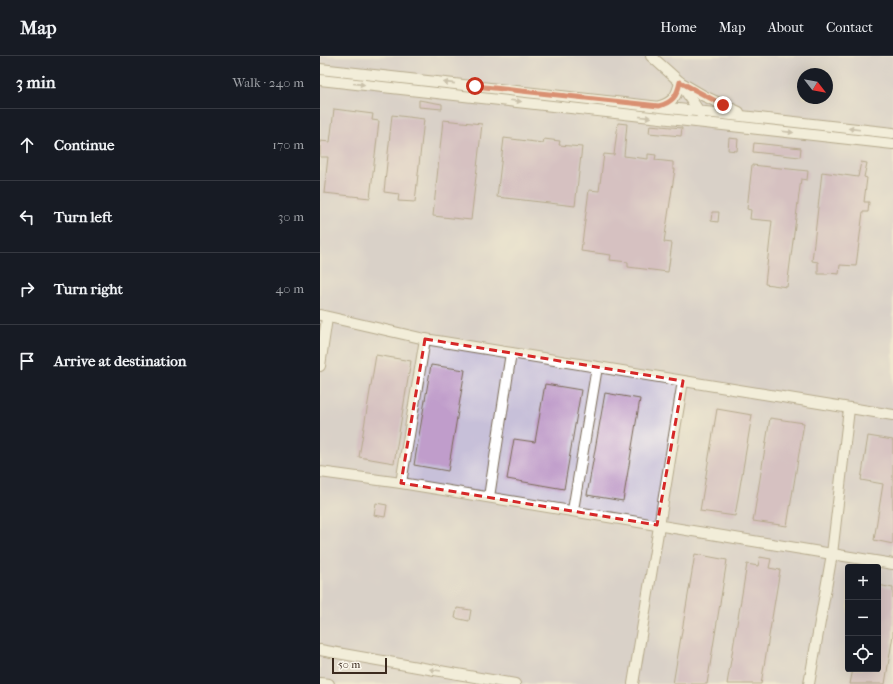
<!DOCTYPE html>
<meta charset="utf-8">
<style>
:root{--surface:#171b24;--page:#20242c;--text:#f1f3f6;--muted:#9ea1a6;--line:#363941}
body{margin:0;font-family:"IM FELL French Canon",serif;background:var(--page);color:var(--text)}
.controls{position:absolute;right:12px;bottom:12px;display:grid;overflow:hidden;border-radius:4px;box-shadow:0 4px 16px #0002}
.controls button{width:36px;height:36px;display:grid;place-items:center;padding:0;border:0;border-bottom:1px solid var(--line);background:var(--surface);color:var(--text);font:20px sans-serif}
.compass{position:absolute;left:477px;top:12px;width:36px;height:36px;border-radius:50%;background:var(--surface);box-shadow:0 4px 16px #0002;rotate:121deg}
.scale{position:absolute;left:12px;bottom:10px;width:55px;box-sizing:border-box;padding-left:4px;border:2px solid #3b2a1e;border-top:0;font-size:11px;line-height:14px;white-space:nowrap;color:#3b2a1e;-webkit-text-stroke:3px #fbf7ec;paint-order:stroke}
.stop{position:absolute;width:12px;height:12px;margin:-9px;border:3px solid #c8321e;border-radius:50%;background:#fff}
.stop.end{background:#c8321e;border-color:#fff;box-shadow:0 1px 4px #0008}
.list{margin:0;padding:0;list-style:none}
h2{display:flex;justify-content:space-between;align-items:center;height:52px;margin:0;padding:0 16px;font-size:17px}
h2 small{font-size:13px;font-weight:400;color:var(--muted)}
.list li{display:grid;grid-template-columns:26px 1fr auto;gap:12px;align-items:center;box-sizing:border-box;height:72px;padding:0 16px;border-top:1px solid var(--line)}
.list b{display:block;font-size:15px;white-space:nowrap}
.list em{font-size:13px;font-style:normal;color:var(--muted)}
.icon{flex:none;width:22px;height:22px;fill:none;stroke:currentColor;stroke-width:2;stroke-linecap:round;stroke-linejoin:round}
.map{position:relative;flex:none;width:573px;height:628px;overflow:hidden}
header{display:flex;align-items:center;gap:24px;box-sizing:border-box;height:56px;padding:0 20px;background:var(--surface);border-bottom:1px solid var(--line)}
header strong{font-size:19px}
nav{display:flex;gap:22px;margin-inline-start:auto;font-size:14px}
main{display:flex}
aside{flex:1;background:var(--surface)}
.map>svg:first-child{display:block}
</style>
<header>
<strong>Map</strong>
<nav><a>Home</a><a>Map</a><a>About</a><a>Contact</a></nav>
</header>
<main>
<aside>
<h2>3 min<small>Walk · 240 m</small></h2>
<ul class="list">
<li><svg class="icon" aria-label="ahead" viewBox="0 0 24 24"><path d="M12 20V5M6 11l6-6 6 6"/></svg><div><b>Continue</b></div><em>170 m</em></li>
<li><svg class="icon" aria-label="left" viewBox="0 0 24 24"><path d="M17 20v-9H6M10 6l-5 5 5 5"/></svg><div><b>Turn left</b></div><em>30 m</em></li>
<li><svg class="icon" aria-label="right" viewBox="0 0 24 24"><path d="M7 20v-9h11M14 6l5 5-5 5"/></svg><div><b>Turn right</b></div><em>40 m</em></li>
<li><svg class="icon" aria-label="arrive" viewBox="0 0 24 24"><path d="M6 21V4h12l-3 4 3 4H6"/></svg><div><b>Arrive at destination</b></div></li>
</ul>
</aside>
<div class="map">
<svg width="573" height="628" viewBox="0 0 573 628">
<rect width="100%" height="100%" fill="#fbf7ec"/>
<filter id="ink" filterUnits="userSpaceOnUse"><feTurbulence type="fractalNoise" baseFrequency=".025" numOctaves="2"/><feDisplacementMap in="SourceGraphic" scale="8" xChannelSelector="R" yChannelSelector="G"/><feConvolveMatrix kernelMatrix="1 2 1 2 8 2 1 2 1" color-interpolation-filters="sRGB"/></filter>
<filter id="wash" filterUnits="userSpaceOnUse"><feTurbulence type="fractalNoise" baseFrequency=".012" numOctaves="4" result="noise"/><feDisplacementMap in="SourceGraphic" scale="16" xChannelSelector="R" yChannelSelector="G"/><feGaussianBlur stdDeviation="0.9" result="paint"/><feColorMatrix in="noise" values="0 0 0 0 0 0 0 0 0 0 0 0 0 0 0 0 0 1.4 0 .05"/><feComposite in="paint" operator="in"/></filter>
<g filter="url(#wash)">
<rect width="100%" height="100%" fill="#e8deb9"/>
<!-- industrial -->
<path fill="#c7c0d9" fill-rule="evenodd" d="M 0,0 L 573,0 L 573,628 L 0,628 ZM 483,18 L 507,18 L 507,42 L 483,42 ZM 528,511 L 558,511 L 558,613 L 528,613 Z"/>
<g id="blocks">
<!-- building -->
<g fill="#c09dcb">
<path d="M 99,44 L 122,48 L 122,53 L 99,51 Z"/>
<path d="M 14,53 L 53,58 L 52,64 L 59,65 L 50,142 L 4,137 L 8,101 L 0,101 L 0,85 L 10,86 Z"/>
<path d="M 72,59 L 104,63 L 95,146 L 78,145 L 79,138 L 64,136 Z"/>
<path d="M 123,64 L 162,68 L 151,164 L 113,160 Z"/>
<path d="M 298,67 L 307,68 L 304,100 L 328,103 L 328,98 L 336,99 L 335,104 L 353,106 L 353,113 L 355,113 L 344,186 L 352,187 L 348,216 L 308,211 L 308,206 L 290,204 L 291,199 L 261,195 L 269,134 L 279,135 L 284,98 L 294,99 Z"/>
<path d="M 330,69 L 362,72 L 361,80 L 329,77 Z"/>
<path d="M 184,82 L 223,87 L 224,83 L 240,85 L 239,89 L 262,91 L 255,150 L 177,141 Z"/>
<path d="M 409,82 L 418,83 L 417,95 L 408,94 Z"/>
<path d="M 434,87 L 481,92 L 480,101 L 433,96 Z"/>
<path d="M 541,106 L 547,107 L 544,121 L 547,122 L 544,146 L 549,146 L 548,156 L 543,156 L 536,210 L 520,209 L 519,218 L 508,217 L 508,218 L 498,218 L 498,206 L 492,205 L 502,116 L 538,121 Z"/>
<path d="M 432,109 L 488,115 L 487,124 L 481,123 L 467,231 L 445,228 L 452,165 L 430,163 L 431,154 L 427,153 Z"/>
<path d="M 392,156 L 399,156 L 398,166 L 391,165 Z"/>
<path d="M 56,299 L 91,305 L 74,407 L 39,401 Z"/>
<path d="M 111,309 L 145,314 L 128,415 L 94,409 Z"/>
<path d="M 225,328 L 261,334 L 244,433 L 187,423 L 194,383 L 215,386 Z"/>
<path d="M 285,337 L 320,343 L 303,445 L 267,439 Z"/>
<path d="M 397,353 L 432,359 L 415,460 L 380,455 Z"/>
<path d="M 450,362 L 484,367 L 467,470 L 433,465 Z"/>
<path d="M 548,380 L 573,384 L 573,488 L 554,484 L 563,428 L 541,424 Z"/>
<path d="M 56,447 L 67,449 L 65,461 L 54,459 Z"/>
<path d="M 375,498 L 407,504 L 387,628 L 353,628 Z"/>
<path d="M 440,501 L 451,503 L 449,512 L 460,514 L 441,628 L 407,628 L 427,508 L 438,510 Z"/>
<path d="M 558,529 L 573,532 L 573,579 L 565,628 L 530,628 L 533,613 L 558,613 Z"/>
<path d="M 137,552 L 151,554 L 149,565 L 135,562 Z"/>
</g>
</g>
</g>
<g filter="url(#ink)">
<use href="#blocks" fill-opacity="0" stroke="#786954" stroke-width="1"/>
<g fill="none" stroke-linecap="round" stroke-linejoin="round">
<!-- minor casing -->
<g stroke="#786954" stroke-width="12">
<g id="minor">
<path d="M 331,0 L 360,26 L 384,40 L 419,56"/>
<path d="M 0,13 L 573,77"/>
<path d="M 0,24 L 573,88"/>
<path d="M 362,30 L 381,58"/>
<path d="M 340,50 C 353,46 357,40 360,26"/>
<path d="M 0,259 L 105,283 L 573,359"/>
<path d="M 0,310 L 7,262"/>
<path d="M 0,416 L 81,427 L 573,508"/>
<path d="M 81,427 L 105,283"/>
<path d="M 169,441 L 191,297"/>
<path d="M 253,454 L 277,311"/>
<path d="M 0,594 L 195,628"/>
<path d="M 0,627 L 9,628"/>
<path d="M 313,628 L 363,325"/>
<path d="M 489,628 L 512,498 L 529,353"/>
</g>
</g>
<!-- minor -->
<use href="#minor" stroke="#fff" stroke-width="10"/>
</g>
<!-- one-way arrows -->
<defs><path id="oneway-solid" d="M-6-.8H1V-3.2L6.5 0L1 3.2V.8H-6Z"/></defs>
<g fill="#a79f9a">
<use href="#oneway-solid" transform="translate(129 27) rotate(-174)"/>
<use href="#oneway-solid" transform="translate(39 28) rotate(6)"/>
<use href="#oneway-solid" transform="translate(196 45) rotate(7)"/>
<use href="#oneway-solid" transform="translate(325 61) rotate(5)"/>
<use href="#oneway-solid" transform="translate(534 73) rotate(-173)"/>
<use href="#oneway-solid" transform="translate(468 76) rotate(7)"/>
<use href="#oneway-solid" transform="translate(115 614) rotate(-171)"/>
</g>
</g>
<g fill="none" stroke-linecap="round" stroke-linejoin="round" filter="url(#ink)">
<!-- route -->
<path stroke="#c8321e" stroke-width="5" d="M 155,30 L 339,50 C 352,46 357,41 360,26 L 403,49"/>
</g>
<!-- marked area -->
<path d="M0 0H573V628H0ZM 105,283 L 363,325 L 337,469 L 81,427 Z" fill="#e8deb9" fill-opacity=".55" fill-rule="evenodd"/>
<path fill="none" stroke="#d62828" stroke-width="3" stroke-dasharray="8 5" stroke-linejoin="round" d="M 105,283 L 363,325 L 337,469 L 81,427 Z"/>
</svg>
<div class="controls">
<button>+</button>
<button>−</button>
<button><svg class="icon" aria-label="locate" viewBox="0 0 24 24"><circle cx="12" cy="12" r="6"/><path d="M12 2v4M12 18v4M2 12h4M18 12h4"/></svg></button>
</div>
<svg class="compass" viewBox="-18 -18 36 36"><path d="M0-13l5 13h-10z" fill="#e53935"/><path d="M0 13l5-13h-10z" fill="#9ea1a6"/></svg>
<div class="scale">50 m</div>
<div class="stop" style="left:155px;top:30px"></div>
<div class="stop end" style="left:403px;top:49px"></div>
</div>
</main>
